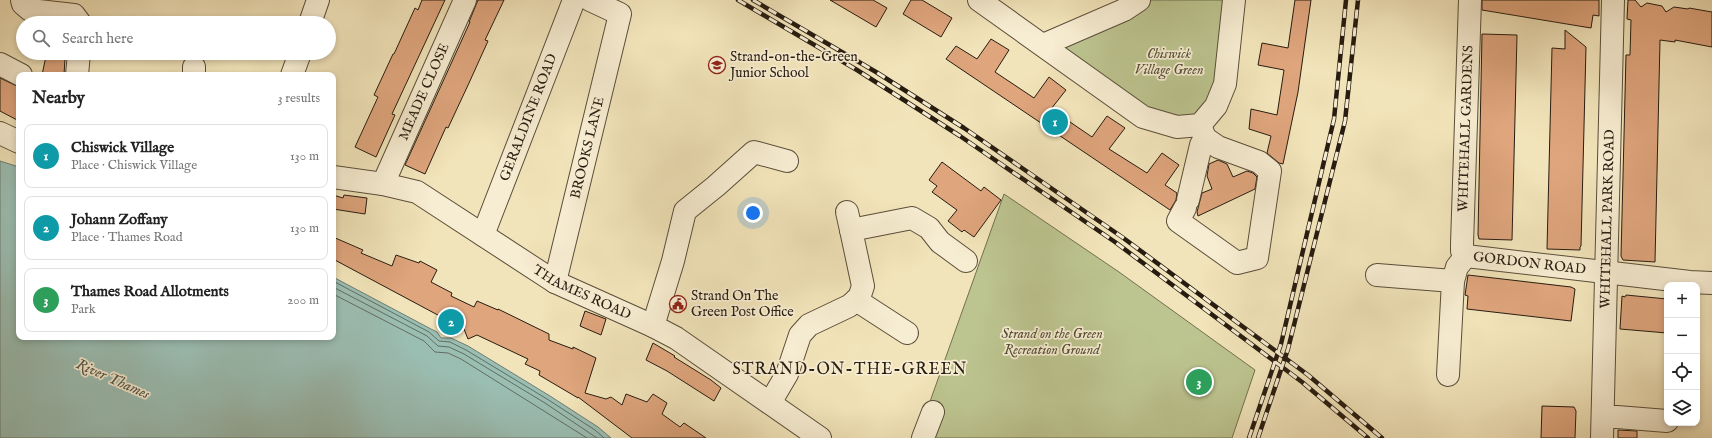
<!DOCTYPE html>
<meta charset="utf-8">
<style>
:root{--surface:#fff;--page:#f6f6f6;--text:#222;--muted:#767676;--line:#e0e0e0;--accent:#8f2418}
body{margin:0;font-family:"IM FELL English",serif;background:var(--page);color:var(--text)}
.controls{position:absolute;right:12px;bottom:12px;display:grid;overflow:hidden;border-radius:8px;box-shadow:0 2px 6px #0003}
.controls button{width:36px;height:36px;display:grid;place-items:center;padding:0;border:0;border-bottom:1px solid var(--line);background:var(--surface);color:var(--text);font:20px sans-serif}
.you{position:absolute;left:753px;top:213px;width:14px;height:14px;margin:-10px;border:3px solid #fff;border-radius:50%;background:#1a73e8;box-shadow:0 0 0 6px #1a73e833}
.badge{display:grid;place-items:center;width:26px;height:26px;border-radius:50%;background:var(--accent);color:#fff;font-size:13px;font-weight:700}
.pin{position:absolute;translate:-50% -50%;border:2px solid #fff;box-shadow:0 1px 4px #0006}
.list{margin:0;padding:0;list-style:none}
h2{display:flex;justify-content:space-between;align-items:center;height:52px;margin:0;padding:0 16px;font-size:17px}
h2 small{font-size:13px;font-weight:400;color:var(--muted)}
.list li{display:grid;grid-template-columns:26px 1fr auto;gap:12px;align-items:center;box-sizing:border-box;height:64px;margin:0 8px 8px;padding:0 8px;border:1px solid var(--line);border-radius:8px}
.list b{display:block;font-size:15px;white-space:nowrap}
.list p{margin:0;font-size:13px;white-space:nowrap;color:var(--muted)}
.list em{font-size:13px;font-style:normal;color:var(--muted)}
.icon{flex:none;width:22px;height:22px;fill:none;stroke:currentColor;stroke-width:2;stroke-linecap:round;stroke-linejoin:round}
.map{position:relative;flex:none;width:1712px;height:438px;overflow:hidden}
.search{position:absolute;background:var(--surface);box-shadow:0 2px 6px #0003;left:16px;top:16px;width:320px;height:44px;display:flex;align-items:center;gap:10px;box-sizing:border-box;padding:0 14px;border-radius:22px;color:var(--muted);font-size:15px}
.panel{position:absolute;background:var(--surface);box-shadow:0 2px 6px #0003;left:16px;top:72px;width:320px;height:268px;border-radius:8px}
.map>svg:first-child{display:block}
</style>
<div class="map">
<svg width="1712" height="438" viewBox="0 0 1712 438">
<rect width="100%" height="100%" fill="#f2e4ba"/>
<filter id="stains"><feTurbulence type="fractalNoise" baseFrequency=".005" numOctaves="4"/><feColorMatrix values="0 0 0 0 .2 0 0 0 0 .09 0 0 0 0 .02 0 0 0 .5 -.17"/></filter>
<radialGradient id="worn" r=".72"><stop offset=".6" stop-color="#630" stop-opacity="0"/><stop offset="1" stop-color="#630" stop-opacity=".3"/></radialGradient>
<!-- green -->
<g fill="#bcc48f" stroke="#727050">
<path d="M 1144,0 L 1234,0 L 1219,104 L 1177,126 L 1043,48 Z"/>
<path d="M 1004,194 L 1119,272 L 1255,370 L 1232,438 L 917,438 Z"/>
</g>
<!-- water -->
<path fill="#9bbeb3" stroke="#6d7d72" d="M 0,161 L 19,167 L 19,337 L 333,337 L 333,277 L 431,329 L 437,332 L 441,338 L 451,338 L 468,346 L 550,396 L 598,427 L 611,438 L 0,438 Z"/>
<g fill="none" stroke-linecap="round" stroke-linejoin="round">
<!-- shore -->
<g stroke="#616d62" stroke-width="1">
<path d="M 333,281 L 429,332 L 439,341 L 450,342 L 466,350 L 547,399 L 595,430 L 604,438"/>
<path d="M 333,287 L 427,336 L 438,346 L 449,347 L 464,354 L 545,403 L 597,438"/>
<path d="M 333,294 L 424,341 L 435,352 L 448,353 L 461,359 L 587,438"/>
</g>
</g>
<!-- building -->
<g fill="#dfa57d" stroke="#271c10">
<path d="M 422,0 L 445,0 L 392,114 L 395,115 L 376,157 L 355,147 L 378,97 L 374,95 L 393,54 L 394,54 L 415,8 L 418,10 Z"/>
<path d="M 478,0 L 504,0 L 485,40 L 488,41 L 469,83 L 448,128 L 446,127 L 425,174 L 405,165 L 470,22 L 469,22 Z"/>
<path d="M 830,0 L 873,0 L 887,8 L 876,27 Z"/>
<path d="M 911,0 L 922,0 L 952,18 L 941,37 L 903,14 Z"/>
<path d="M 1295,0 L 1311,0 L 1298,92 L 1283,164 L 1279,163 L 1267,153 L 1271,136 L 1249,129 L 1251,109 L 1277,115 L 1284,70 L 1258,65 L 1262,43 L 1288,48 Z"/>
<path d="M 1482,0 L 1599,0 L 1599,16 L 1593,15 L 1591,28 L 1482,10 Z"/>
<path d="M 1628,0 L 1635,0 L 1641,7 L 1647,3 L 1662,6 L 1666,12 L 1674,7 L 1688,9 L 1689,8 L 1712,12 L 1712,47 L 1675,40 L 1675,42 L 1660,40 L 1655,262 L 1623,260 L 1621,256 L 1626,55 L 1630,55 L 1631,20 L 1627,19 Z"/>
<path d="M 1565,30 L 1586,47 L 1581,246 L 1580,247 L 1580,250 L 1547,249 L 1552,48 L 1565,49 Z"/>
<path d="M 1482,34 L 1517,35 L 1512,240 L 1479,239 L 1478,235 Z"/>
<path d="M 991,39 L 1009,50 L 995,72 L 1034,98 L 1049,77 L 1066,90 L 1051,109 L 1092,137 L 1107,116 L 1125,128 L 1109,149 L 1147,173 L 1162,153 L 1179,165 L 1165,185 L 1177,193 L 1176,200 L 1170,210 L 946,59 L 956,46 L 977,59 Z"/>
<path d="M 46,56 L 65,58 L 64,75 L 42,75 Z"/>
<path d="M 0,78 L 19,87 L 19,121 L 0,111 Z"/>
<path d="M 1218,160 L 1227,164 L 1233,177 L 1247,171 L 1253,173 L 1257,177 L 1255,189 L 1198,216 L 1197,212 L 1202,193 L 1212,189 L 1207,176 L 1209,164 Z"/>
<path d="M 942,162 L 981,191 L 984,187 L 1001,200 L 974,237 L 964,230 L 962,232 L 948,221 L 957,210 L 932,192 L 937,186 L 929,180 Z"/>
<path d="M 333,195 L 343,198 L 344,195 L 367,198 L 365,214 L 333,209 Z"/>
<path d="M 333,237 L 363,250 L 361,253 L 392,266 L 396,255 L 419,263 L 420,261 L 437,270 L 431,282 L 452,293 L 451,296 L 474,307 L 477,301 L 498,310 L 498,309 L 549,334 L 549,340 L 573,349 L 573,347 L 596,358 L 585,393 L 606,399 L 611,397 L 622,405 L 626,394 L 647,402 L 653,394 L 667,403 L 662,414 L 680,427 L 684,423 L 706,438 L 632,438 L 578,397 L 578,398 L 539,375 L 540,371 L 525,364 L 528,359 L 477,335 L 468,339 L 464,329 L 333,259 Z"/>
<path d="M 1468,275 L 1571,287 L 1575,289 L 1571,321 L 1467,309 L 1468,296 L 1465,295 Z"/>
<path d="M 1626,295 L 1667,299 L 1667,333 L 1620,329 L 1622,296 L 1625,297 Z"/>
<path d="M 585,311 L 606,319 L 601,335 L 580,326 Z"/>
<path d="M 653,343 L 675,356 L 674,357 L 711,380 L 721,388 L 714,401 L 667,371 L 646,360 Z"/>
<path d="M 1542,406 L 1574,407 L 1576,411 L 1575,438 L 1541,438 Z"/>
<path d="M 1618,430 L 1637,431 L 1637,438 L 1618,438 Z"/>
</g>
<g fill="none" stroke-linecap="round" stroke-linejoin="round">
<!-- minor casing -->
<g stroke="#5a4e3a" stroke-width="24">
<g id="minor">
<path d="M 22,0 L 23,4 L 30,10 L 74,15 L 80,23"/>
<path d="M 979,0 L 1143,117 L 1177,127 L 1200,125 L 1216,106 L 1225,84 L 1234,0"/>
<path d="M 310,23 L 318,0"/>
<path d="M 1043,45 L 1124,10 L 1139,0"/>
<path d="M 0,64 L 21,75"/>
<path d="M 77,75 L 79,53"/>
<path d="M 194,75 L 194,67"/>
<path d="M 292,75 L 300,53"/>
<path d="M 0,133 L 19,142"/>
<path id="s1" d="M 333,177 L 383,184 L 417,192 L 555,282 L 653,326 L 676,338 L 820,438"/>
<path id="s2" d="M 383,184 L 465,0"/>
<path d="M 1188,200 L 1201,145 L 1205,138"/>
<path d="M 1185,208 L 1178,221 L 1237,263 L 1257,258 L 1270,171 L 1259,162 L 1218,147 L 1205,138 L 1200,125"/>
<path d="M 847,212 L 851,230"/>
<path id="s3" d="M 483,235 L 574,0"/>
<path id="s4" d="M 1466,256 L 1462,251 L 1462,244 L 1470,0"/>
<path id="s5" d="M 1466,256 L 1690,282 L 1712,283"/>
<path d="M 1377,275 L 1453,281"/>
<path id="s6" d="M 555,282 L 620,14 L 590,0"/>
<path d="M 856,300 L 907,333"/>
<path d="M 653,326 L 673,261 L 685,211 L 716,186 L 754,152 L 787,161"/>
<path d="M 1448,375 L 1453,281 L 1457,267 L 1466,256"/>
<path d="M 770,403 L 787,374 L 800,335 L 809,325 L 849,306 L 859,298 L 863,286 L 851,230 L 912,218 L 929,228 L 940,242 L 966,261"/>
<path d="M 1603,417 L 1617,417 L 1667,421"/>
<path d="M 923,438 L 933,412"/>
<path id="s7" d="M 1602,438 L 1613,0"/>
</g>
</g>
<!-- minor -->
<use href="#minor" stroke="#f7edd2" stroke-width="22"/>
<!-- rail casing -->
<g stroke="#271c10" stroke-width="4.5">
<g id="rail">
<path d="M 738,0 L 857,70 L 960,136 L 1115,242 L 1302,382 L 1368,438"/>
<path d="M 753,0 L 876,72 L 964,128 L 1122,237 L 1308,375 L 1382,438"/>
<path d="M 1249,438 L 1281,344 L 1334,119 L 1346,0"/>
<path d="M 1258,438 L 1288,349 L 1345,121 L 1358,0"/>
</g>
</g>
<!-- rail -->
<use href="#rail" stroke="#f7edd2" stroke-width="3" stroke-dasharray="9" stroke-linecap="butt"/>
</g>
<!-- icons -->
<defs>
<g id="school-ring" transform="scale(0.9)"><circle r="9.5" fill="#f7edd2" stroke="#8f2418" stroke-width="1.5"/><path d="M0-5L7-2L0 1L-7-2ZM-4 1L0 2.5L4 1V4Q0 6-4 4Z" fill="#8f2418"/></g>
<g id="civic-ring" transform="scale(0.9)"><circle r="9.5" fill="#f7edd2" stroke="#8f2418" stroke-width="1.5"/><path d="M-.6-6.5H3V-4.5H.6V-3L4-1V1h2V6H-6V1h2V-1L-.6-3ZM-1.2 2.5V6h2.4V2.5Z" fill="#8f2418"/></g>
</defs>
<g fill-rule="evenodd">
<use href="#school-ring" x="717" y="65"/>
<use href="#civic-ring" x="678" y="304"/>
</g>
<g text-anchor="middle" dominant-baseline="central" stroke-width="3.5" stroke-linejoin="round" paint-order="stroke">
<!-- park labels -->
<g font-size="14" font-style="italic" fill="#544e36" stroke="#f7edd2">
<text x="1169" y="54">Chiswick<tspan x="1169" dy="16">Village Green</tspan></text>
<text x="1052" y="334">Strand on the Green<tspan x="1052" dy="16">Recreation Ground</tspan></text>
</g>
<!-- poi labels -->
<g font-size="14" fill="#271c10" stroke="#f7edd2" text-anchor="start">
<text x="730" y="57">Strand-on-the-Green<tspan x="730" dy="16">Junior School</tspan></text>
<text x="691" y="296">Strand On The<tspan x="691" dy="16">Green Post Office</tspan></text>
</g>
<!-- street labels -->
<g font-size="14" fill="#271c10" stroke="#f7edd2">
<text stroke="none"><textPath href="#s2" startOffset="101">MEADE CLOSE</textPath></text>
<text stroke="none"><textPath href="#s3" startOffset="126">GERALDINE ROAD</textPath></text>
<text stroke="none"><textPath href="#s4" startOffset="129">WHITEHALL GARDENS</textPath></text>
<text stroke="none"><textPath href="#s6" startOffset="138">BROOKS LANE</textPath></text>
<text stroke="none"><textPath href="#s7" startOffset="219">WHITEHALL PARK ROAD</textPath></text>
<text stroke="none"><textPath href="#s5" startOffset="64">GORDON ROAD</textPath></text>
<text stroke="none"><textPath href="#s1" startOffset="279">THAMES ROAD</textPath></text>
</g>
<!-- water labels -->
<g font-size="15" font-style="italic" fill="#505549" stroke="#f7edd2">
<text transform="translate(113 379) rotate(24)">River Thames</text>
</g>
<!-- quarter labels -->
<g font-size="16" letter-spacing="1" fill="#271c10" stroke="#f7edd2">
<text x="850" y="370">STRAND-ON-THE-GREEN</text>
</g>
</g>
<rect width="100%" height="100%" filter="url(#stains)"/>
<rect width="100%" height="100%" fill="url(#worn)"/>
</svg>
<div class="controls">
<button>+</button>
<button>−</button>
<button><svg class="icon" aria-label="locate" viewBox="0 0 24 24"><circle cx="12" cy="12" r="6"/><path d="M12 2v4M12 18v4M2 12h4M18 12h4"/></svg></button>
<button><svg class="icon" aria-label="layers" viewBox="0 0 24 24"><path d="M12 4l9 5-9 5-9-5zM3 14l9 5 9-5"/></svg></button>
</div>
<div class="you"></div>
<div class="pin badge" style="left:1055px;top:122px;background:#0f9aa8">1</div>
<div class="pin badge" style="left:451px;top:322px;background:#0f9aa8">2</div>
<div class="pin badge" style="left:1199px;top:382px;background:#2e9e5b">3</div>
<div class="search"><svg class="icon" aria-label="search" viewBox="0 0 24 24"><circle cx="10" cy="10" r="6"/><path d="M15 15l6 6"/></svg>Search here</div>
<section class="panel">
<h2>Nearby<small>3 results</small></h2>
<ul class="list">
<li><span class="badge" style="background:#0f9aa8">1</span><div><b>Chiswick Village</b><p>Place · Chiswick Village</p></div><em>130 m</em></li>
<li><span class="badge" style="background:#0f9aa8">2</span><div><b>Johann Zoffany</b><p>Place · Thames Road</p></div><em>130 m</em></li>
<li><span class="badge" style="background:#2e9e5b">3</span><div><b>Thames Road Allotments</b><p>Park</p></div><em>200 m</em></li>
</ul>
</section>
</div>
